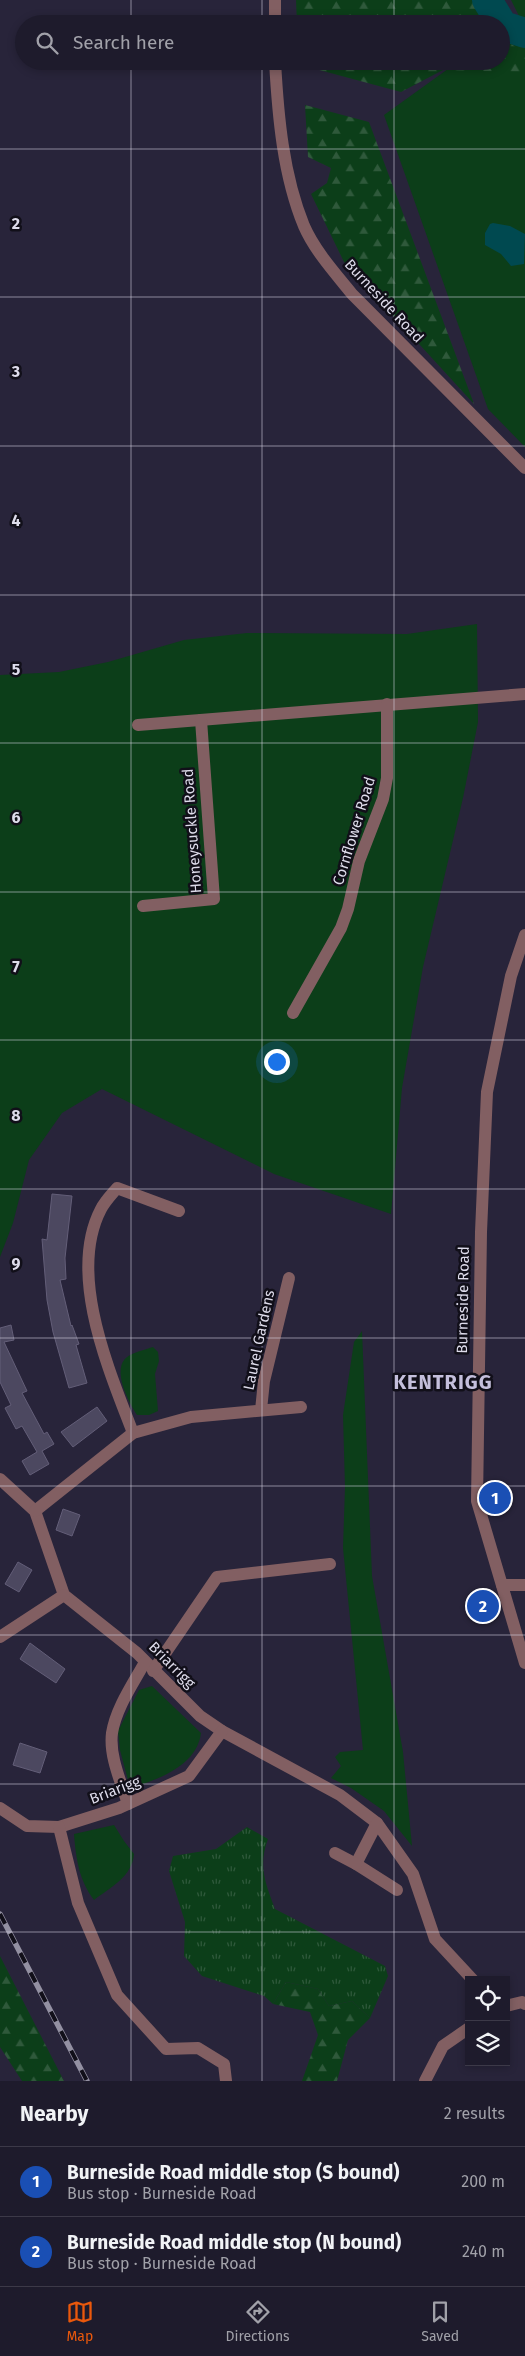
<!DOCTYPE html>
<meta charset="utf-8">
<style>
:root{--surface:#1e1b2c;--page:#2b2838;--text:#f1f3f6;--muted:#a1a1a9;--line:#3c3948;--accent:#ea580c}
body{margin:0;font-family:"Fira Sans",sans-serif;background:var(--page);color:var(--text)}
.controls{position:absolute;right:15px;bottom:15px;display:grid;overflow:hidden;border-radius:0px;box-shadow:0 2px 8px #0003}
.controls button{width:45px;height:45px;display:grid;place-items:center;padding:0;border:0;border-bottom:1px solid var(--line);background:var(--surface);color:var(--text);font:25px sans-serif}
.you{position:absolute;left:276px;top:1061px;width:18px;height:18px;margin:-12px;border:4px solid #fff;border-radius:50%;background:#1a73e8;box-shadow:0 0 0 8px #1a73e833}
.badge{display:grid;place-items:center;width:32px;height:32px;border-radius:50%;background:var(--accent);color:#fff;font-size:16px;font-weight:700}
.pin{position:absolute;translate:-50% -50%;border:2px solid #fff;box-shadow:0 1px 5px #0006}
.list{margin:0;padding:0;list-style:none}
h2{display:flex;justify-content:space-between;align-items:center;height:65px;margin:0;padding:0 20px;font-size:21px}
h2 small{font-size:16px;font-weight:400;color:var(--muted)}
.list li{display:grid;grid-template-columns:32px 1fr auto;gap:15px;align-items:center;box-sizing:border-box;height:70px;padding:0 20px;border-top:1px solid var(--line)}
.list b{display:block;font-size:19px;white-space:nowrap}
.list p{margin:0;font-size:16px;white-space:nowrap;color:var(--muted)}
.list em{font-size:16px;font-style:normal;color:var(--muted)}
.icon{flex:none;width:28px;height:28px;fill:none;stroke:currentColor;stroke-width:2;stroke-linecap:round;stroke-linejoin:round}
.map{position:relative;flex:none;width:525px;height:2081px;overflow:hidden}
.search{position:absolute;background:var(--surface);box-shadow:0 2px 8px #0003;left:15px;right:15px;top:15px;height:55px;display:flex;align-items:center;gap:12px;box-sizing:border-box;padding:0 18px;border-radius:28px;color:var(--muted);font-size:19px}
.sheet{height:205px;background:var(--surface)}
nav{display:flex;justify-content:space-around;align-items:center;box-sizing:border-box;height:70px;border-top:1px solid var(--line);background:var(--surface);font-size:14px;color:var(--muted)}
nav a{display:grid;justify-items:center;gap:2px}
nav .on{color:var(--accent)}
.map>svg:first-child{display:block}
</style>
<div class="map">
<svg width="525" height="2081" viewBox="0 0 525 2081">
<defs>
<pattern id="forest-firs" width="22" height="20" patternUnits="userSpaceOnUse" patternTransform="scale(1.25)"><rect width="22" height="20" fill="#0c3e19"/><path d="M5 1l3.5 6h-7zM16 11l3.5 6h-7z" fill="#2f593b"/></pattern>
<pattern id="park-tufts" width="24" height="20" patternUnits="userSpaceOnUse" patternTransform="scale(1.25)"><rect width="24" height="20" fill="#0c3e19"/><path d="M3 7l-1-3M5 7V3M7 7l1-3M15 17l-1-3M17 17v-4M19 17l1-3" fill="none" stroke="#2f593b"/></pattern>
</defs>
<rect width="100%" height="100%" fill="#28243a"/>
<!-- grass -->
<g fill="#0c3e19">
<path d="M 511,0 L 525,0 L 525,447 L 488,409 L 384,115 L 459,61 L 501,61 L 501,31 L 520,18 Z"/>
<path d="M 477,624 L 478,722 L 463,798 L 423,967 L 402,1088 L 391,1214 L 274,1174 L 102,1089 L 62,1113 L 29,1160 L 13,1223 L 0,1257 L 0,675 L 59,672 L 108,662 L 184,640 L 247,633 L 407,634 Z"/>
<path d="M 362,1331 L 372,1576 L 403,1752 L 412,1846 L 384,1811 L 351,1788 L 331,1778 L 341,1766 L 335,1757 L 340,1752 L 363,1750 L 343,1548 L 345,1487 L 343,1415 L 354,1342 Z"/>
<path d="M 153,1347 L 158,1352 L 159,1361 L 155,1374 L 158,1411 L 149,1415 L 137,1415 C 129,1403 111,1369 127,1357 C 134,1352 144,1350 153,1347 Z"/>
<path d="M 152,1686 L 201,1733 C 197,1766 157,1780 130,1788 L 120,1750 L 118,1731 L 139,1690 Z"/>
<path d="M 114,1825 L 124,1841 L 134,1854 C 132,1877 111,1887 94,1900 C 79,1880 76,1859 74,1834 Z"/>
</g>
<!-- forest -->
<g fill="url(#forest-firs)">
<path d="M 296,0 L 475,0 L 490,24 L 297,24 Z"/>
<path d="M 501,34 L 525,56 L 525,72 L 443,70 L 401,92 L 297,64 L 297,61 L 501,61 Z"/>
<path d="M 305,105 L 369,122 L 474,404 L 344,262 L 311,194 L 327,183 L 331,168 L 308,157 Z"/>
<path d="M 0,1956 L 64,2081 L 22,2081 L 0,2047 Z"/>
<path d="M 286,1982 L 318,1989 L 329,2006 L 352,2001 L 370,2018 L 348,2040 L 337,2081 L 302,2081 L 318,2035 L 310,2012 L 273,2004 Z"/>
</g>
<!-- park -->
<path fill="url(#park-tufts)" d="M 247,1827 L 268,1839 C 258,1866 265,1882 275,1909 L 385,1966 L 388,1976 L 370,2018 L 352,2001 L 329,2006 L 318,1989 L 286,1982 L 273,2004 L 264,1996 L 202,1976 L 184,1956 L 185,1922 L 169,1871 L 173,1856 L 216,1849 Z"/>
<!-- water -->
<path fill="#004950" d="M 493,223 L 510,226 L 525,234 L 524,264 L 511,266 L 501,254 L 485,245 L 485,233 L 490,224 Z"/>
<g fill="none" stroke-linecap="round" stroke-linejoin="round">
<!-- river -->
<path stroke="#004950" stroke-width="30" d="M 487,0 L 503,26 L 525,33"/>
</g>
<!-- building -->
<g fill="#4c4860" stroke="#635e78">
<path d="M 52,1194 L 72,1196 L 65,1258 L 66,1279 L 60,1280 L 71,1326 L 72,1325 L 79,1344 L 76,1345 L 87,1383 L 69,1388 L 53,1332 L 47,1300 L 42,1239 L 47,1240 Z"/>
<path d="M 11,1325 L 14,1340 L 4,1342 L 27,1391 L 22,1393 L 44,1434 L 47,1432 L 54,1444 L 42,1451 L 49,1464 L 30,1475 L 22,1461 L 37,1452 L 22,1426 L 16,1429 L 5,1408 L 11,1405 L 0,1382 L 0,1328 Z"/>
<path d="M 97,1407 L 107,1421 L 73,1447 L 61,1432 Z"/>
<path d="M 63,1509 L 80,1515 L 72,1536 L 56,1530 Z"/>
<path d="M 18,1562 L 32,1570 L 19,1592 L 5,1584 Z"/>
<path d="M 30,1643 L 65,1669 L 56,1683 L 20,1659 Z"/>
<path d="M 20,1743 L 47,1752 L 40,1773 L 13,1765 Z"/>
</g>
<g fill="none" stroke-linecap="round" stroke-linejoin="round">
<!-- minor -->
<g stroke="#825f62" stroke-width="12">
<path d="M 275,0 L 275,24"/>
<path d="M 275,61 C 278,116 283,175 304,226 C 315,251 335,273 352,294 L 525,468"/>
<path d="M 138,725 L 525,694"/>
<path d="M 143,906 L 214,899 L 201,720"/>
<path d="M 525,935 L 511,976 L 487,1092 L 481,1232 L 477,1501 L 525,1663"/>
<path d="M 293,1013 L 341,928 L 348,909 L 359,861 L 383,799 L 387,778 L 387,704"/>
<path d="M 261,1410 L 264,1381 L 289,1278"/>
<path d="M 133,1433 C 109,1370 67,1274 101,1209 C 105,1201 112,1194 117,1188 L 179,1211"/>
<path d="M 0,1479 L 35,1511 L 64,1595 L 137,1653 L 200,1716 L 222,1731 L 340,1795 L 377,1823 L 413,1874 L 435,1939 L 473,1980"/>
<path d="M 35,1511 L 133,1433 L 191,1417 L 301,1407"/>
<path d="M 502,1585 L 525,1585"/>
<path d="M 0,1637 L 64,1595"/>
<path d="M 153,1671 L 217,1577 L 330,1564"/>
<path d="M 128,1804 C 121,1782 109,1756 112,1733 C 116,1708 133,1684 145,1662"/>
<path d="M 0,1808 L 27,1826 L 59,1827 L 119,1808 L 189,1776 L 222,1731"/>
<path d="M 377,1823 L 356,1864 L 397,1890"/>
<path d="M 59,1827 L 78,1903 L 117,1995 L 166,2049 L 198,2048 L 224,2064 L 226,2081"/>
<path d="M 335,1853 L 356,1864"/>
<path d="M 506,2006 L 522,2002 L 525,2004"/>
<path d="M 425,2081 L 443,2046 L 469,2028"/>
</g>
<!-- rail casing -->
<g stroke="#9390a2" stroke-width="5.5">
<path id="rail" d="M 0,1914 L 87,2081"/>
</g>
<!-- rail -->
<use href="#rail" stroke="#110f19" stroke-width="4" stroke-dasharray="11" stroke-linecap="butt"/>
</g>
<!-- grid -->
<path fill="none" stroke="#dedceb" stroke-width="1" stroke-opacity="0.55" d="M 131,0 L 131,24M 262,0 L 262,24M 394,0 L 394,24M 131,61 L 131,2081M 262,61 L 262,2081M 394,61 L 394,2081M 0,149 L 525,149M 0,297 L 525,297M 0,446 L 525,446M 0,595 L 525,595M 0,743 L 525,743M 0,892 L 525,892M 0,1040 L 525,1040M 0,1189 L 525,1189M 0,1338 L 525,1338M 0,1486 L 525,1486M 0,1635 L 525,1635M 0,1784 L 525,1784M 0,1932 L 525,1932"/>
<g text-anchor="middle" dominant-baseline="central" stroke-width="5" stroke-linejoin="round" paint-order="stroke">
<!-- street labels -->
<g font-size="15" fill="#dedceb" stroke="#110f19">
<text transform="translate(384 301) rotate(47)">Burneside Road</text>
<text transform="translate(192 831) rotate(-94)">Honeysuckle Road</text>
<text transform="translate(354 831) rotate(-73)">Cornflower Road</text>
<text transform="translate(463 1300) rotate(-89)">Burneside Road</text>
<text transform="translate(259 1340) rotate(-78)">Laurel Gardens</text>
<text transform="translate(172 1665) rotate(45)">Briarrigg</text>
<text transform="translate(115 1790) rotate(-21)">Briarigg</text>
</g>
<!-- district labels -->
<g font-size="20" font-weight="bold" letter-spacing="1" fill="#c4bfdc" stroke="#110f19">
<text x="443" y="1382">KENTRIGG</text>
</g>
</g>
<g font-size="16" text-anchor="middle" font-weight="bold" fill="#dedceb" stroke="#110f19" stroke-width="5" stroke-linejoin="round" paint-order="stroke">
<text x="16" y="229">2</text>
<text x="16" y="377">3</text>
<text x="16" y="526">4</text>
<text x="16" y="675">5</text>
<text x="16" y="823">6</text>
<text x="16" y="972">7</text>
<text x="16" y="1121">8</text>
<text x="16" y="1269">9</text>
</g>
</svg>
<div class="controls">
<button><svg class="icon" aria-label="locate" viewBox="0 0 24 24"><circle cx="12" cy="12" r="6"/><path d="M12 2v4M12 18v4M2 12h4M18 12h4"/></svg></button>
<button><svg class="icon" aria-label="layers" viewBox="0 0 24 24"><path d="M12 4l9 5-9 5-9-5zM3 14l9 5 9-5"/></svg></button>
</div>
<div class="you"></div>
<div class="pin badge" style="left:495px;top:1498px;background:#1a4fb4">1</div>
<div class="pin badge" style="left:483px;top:1606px;background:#1a4fb4">2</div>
<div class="search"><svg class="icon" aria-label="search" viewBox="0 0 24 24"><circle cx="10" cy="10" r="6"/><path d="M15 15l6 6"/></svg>Search here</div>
</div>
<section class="sheet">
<h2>Nearby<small>2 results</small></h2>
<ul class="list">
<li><span class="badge" style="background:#1a4fb4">1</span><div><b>Burneside Road middle stop (S bound)</b><p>Bus stop · Burneside Road</p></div><em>200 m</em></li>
<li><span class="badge" style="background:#1a4fb4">2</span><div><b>Burneside Road middle stop (N bound)</b><p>Bus stop · Burneside Road</p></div><em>240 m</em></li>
</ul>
</section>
<nav>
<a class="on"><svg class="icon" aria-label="map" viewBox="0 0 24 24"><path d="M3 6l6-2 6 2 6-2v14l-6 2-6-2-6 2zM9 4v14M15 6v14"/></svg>Map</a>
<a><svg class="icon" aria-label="directions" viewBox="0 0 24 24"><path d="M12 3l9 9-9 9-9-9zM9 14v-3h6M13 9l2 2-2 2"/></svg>Directions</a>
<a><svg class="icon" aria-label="saved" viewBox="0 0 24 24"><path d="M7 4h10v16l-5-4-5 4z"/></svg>Saved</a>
</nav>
